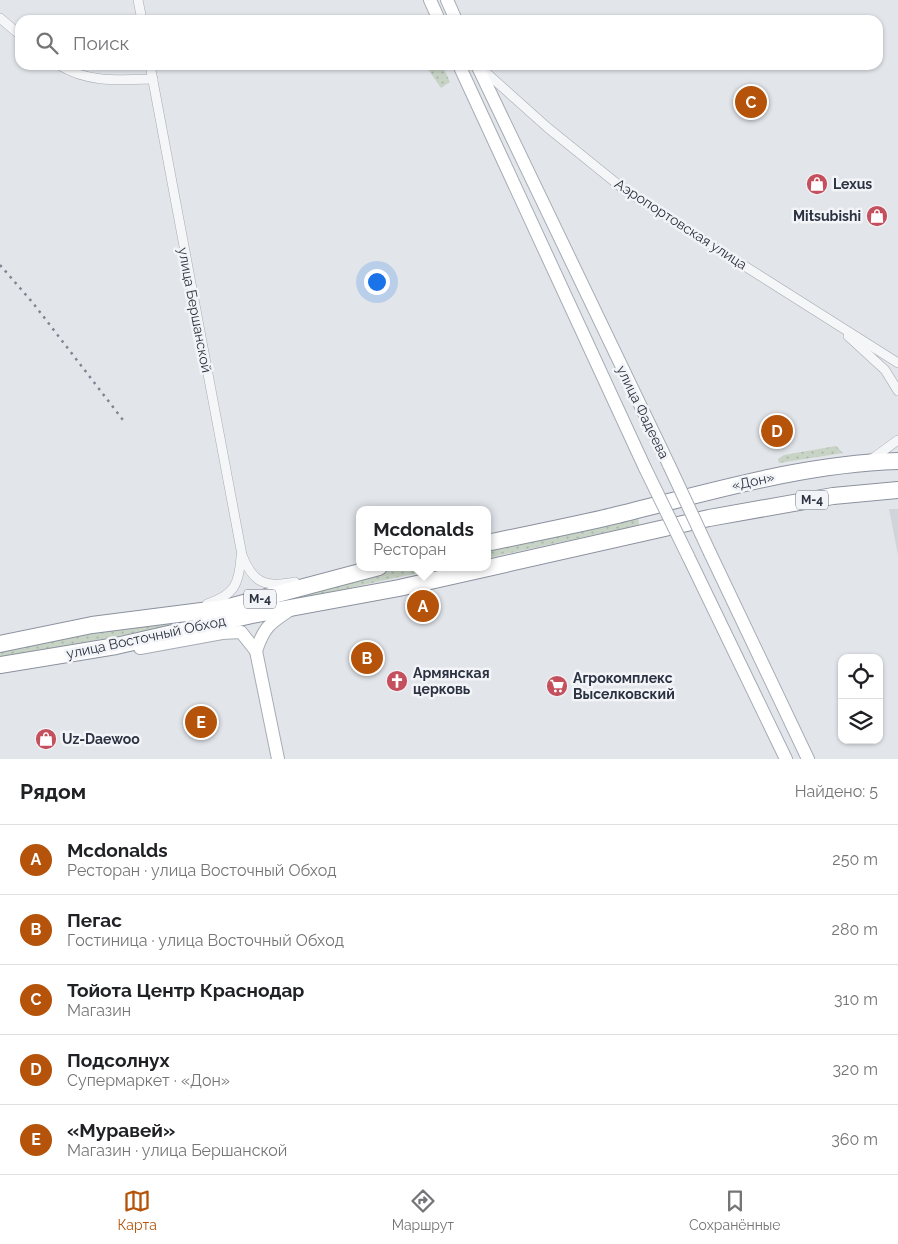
<!DOCTYPE html>
<html lang="ru">
<meta charset="utf-8">
<style>
:root{--surface:#fff;--page:#f2f2f2;--text:#202124;--muted:#757577;--line:#e0e0e0;--accent:#b45309}
body{margin:0;font-family:Raleway,sans-serif;background:var(--page);color:var(--text)}
.controls{position:absolute;right:15px;bottom:15px;display:grid;overflow:hidden;border-radius:10px;box-shadow:0 1px 4px #0004}
.controls button{width:45px;height:45px;display:grid;place-items:center;padding:0;border:0;border-bottom:1px solid var(--line);background:var(--surface);color:var(--text);font:25px sans-serif}
.you{position:absolute;left:376px;top:281px;width:18px;height:18px;margin:-12px;border:4px solid #fff;border-radius:50%;background:#1a73e8;box-shadow:0 0 0 8px #1a73e833}
.badge{display:grid;place-items:center;width:32px;height:32px;border-radius:50%;background:var(--accent);color:#fff;font-size:16px;font-weight:700}
.pin{position:absolute;translate:-50% -50%;border:2px solid #fff;box-shadow:0 1px 5px #0006}
.popup{position:absolute;left:356px;top:506px;width:135px;height:65px;box-sizing:border-box;display:grid;place-content:center;border-radius:10px;background:var(--surface);filter:drop-shadow(0 1px 4px #0005);font-size:16px;white-space:nowrap;color:var(--muted)}
.popup b{font-size:19px;color:var(--text)}
.popup::after{content:'';position:absolute;left:50%;top:100%;margin-left:-10px;border:10px solid transparent;border-top-color:var(--surface)}
.list{margin:0;padding:0;list-style:none}
h2{display:flex;justify-content:space-between;align-items:center;height:65px;margin:0;padding:0 20px;font-size:21px}
h2 small{font-size:16px;font-weight:400;color:var(--muted)}
.list li{display:grid;grid-template-columns:32px 1fr auto;gap:15px;align-items:center;box-sizing:border-box;height:70px;padding:0 20px;border-top:1px solid var(--line)}
.list b{display:block;font-size:19px;white-space:nowrap}
.list p{margin:0;font-size:16px;white-space:nowrap;color:var(--muted)}
.list em{font-size:16px;font-style:normal;color:var(--muted)}
.icon{flex:none;width:28px;height:28px;fill:none;stroke:currentColor;stroke-width:2;stroke-linecap:round;stroke-linejoin:round}
.map{position:relative;flex:none;width:898px;height:759px;overflow:hidden}
.search{position:absolute;background:var(--surface);box-shadow:0 1px 4px #0004;left:15px;right:15px;top:15px;height:55px;display:flex;align-items:center;gap:12px;box-sizing:border-box;padding:0 18px;border-radius:15px;color:var(--muted);font-size:19px}
.sheet{height:415px;background:var(--surface)}
nav{display:flex;justify-content:space-around;align-items:center;box-sizing:border-box;height:70px;border-top:1px solid var(--line);background:var(--surface);font-size:14px;color:var(--muted)}
nav a{display:grid;justify-items:center;gap:2px}
nav .on{color:var(--accent)}
.map>svg:first-child{display:block}
</style>
<div class="map">
<svg width="898" height="759" viewBox="0 0 898 759">
<defs>
<pattern id="grass-dots" width="8" height="8" patternUnits="userSpaceOnUse" patternTransform="scale(1.25)"><rect width="8" height="8" fill="#c7d3c4"/><path d="M2 2h.1M6 6h.1" fill="none" stroke="#abb6aa" stroke-width="1.8" stroke-linecap="round"/></pattern>
</defs>
<rect width="100%" height="100%" fill="#e2e5ea"/>
<!-- built -->
<path fill="#d0d4db" d="M 889,509 L 898,509 L 898,555 Z"/>
<!-- grass -->
<g fill="url(#grass-dots)">
<path d="M 425,65 L 442,65 L 450,82 L 441,88 Z"/>
<path d="M 836,446 L 843,453 L 779,463 L 778,459 L 784,455 Z"/>
<path d="M 638,516 L 639,525 L 487,558 L 487,549 Z"/>
<path d="M 404,567 L 445,567 L 221,616 L 0,659 L 0,650 Z"/>
</g>
<g fill="none" stroke-linecap="round" stroke-linejoin="round">
<!-- street casing -->
<g stroke="#a7acb4" stroke-width="10">
<g id="street">
<path d="M 138,0 L 142,20"/>
<path d="M 0,18 L 20,35"/>
<path d="M 59,65 C 88,83 119,80 153,79"/>
<path d="M 150,65 L 242,555 C 253,583 265,588 295,582"/>
<path d="M 481,68 L 548,128 L 626,191 L 898,363"/>
<path d="M 848,336 L 885,370 L 898,391"/>
<path d="M 872,459 L 898,440"/>
<path d="M 207,604 C 234,595 239,585 241,557"/>
</g>
</g>
<!-- secondary casing -->
<g stroke="#a7acb4" stroke-width="14">
<g id="secondary">
<path d="M 430,0 L 439,20"/>
<path d="M 447,0 L 456,20"/>
<path d="M 459,65 L 645,468"/>
<path d="M 477,65 L 669,465"/>
<path d="M 710,553 L 808,759"/>
<path d="M 688,556 L 786,759"/>
<path d="M 140,648 L 222,633 L 241,632 L 256,651 L 278,759"/>
<path d="M 256,651 C 264,627 270,623 290,610"/>
</g>
</g>
<!-- highway casing -->
<g stroke="#8b929f" stroke-width="18">
<g id="highway">
<path d="M 487,543 C 529,534 571,526 613,516 C 707,493 800,464 898,461"/>
<path d="M 0,644 L 92,625 L 225,608 L 379,567"/>
<path d="M 0,665 L 116,646 L 252,615 L 399,588 L 709,518 L 833,496 L 898,490"/>
</g>
</g>
<!-- street -->
<use href="#street" stroke="#f5f6f8" stroke-width="9"/>
<!-- secondary -->
<use href="#secondary" stroke="#fff" stroke-width="12"/>
<!-- highway -->
<use href="#highway" stroke="#fff" stroke-width="16"/>
<!-- rail -->
<path stroke="#7d8492" stroke-width="2.5" stroke-dasharray="2.5 5" stroke-linecap="butt" d="M 0,265 L 33,303 L 123,420"/>
<!-- secondary-bridge casing -->
<g stroke="#a7acb4" stroke-width="14" stroke-linecap="butt">
<g id="secondary-bridge">
<path d="M 669,465 L 710,553"/>
<path d="M 645,468 L 688,556"/>
</g>
</g>
<!-- secondary-bridge -->
<use href="#secondary-bridge" stroke="#fff" stroke-width="12"/>
</g>
<!-- icons -->
<defs>
<g id="shop-disc" transform="scale(1.125)"><circle r="9.5" fill="#c5505d" stroke="#f2f4f7"/><path d="M-5-2.5h2.3a2.7 3.5 0 0 1 5.4 0H5L5.5 6h-11ZM-1.5-2.5h3a1.5 2.3 0 0 0-3 0Z" fill="#fff"/></g>
<g id="church-disc" transform="scale(1.125)"><circle r="9.5" fill="#c5505d" stroke="#f2f4f7"/><path d="M-1.2-6h2.4v3.5h3.3v2.4h-3.3V6h-2.4V-.1h-3.3v-2.4h3.3Z" fill="#fff"/></g>
<g id="supermarket-disc" transform="scale(1.125)"><circle r="9.5" fill="#c5505d" stroke="#f2f4f7"/><path d="M-6-5.5h2.5l.6 2H6L4.5 2H-2.5L-4.4-4H-6ZM-1.5 3.2a1.3 1.3 0 1 0 .1 0ZM3 3.2a1.3 1.3 0 1 0 .1 0Z" fill="#fff"/></g>
</defs>
<g fill-rule="evenodd">
<use href="#shop-disc" x="817" y="184"/>
<use href="#shop-disc" x="877" y="216"/>
<use href="#church-disc" x="397" y="681"/>
<use href="#supermarket-disc" x="557" y="686"/>
<use href="#shop-disc" x="46" y="739"/>
</g>
<g text-anchor="middle" dominant-baseline="central" stroke-width="5" stroke-linejoin="round" paint-order="stroke">
<!-- shield labels -->
<g fill="#f2f4f7" stroke="#676c78" stroke-width="1">
<rect x="796" y="490.5" width="32" height="19" rx="4"/>
<rect x="244" y="589.5" width="32" height="19" rx="4"/>
</g>
<g font-size="12" font-weight="bold" fill="#2b3241">
<text x="812" y="500">М-4</text>
<text x="260" y="599">М-4</text>
</g>
<!-- poi labels -->
<g font-size="14" font-weight="bold" fill="#2b3241" stroke="#f2f4f7" text-anchor="start">
<text x="833" y="184">Lexus</text>
<text x="861" y="216" text-anchor="end">Mitsubishi</text>
<text x="413" y="673">Армянская<tspan x="413" dy="16">церковь</tspan></text>
<text x="573" y="678">Агрокомплекс<tspan x="573" dy="16">Выселковский</tspan></text>
<text x="62" y="739">Uz-Daewoo</text>
</g>
<!-- street labels -->
<g font-size="14" fill="#2b3241" stroke="#f2f4f7">
<text transform="translate(681 224) rotate(33)">Аэропортовская улица</text>
<text transform="translate(195 310) rotate(79)">улица Бершанской</text>
<text transform="translate(643 412) rotate(64)">улица Фадеева</text>
<text transform="translate(753 481) rotate(-12)">«Дон»</text>
<text transform="translate(146 637) rotate(-12)">улица Восточный Обход</text>
</g>
</g>
</svg>
<div class="controls">
<button><svg class="icon" aria-label="locate" viewBox="0 0 24 24"><circle cx="12" cy="12" r="6"/><path d="M12 2v4M12 18v4M2 12h4M18 12h4"/></svg></button>
<button><svg class="icon" aria-label="layers" viewBox="0 0 24 24"><path d="M12 4l9 5-9 5-9-5zM3 14l9 5 9-5"/></svg></button>
</div>
<div class="you"></div>
<div class="pin badge" style="left:423px;top:606px">A</div>
<div class="popup"><b>Mcdonalds</b>Ресторан</div>
<div class="pin badge" style="left:367px;top:658px">B</div>
<div class="pin badge" style="left:751px;top:102px">C</div>
<div class="pin badge" style="left:777px;top:431px">D</div>
<div class="pin badge" style="left:201px;top:722px">E</div>
<div class="search"><svg class="icon" aria-label="search" viewBox="0 0 24 24"><circle cx="10" cy="10" r="6"/><path d="M15 15l6 6"/></svg>Поиск</div>
</div>
<section class="sheet">
<h2>Рядом<small>Найдено: 5</small></h2>
<ul class="list">
<li><span class="badge">A</span><div><b>Mcdonalds</b><p>Ресторан · улица Восточный Обход</p></div><em>250 m</em></li>
<li><span class="badge">B</span><div><b>Пегас</b><p>Гостиница · улица Восточный Обход</p></div><em>280 m</em></li>
<li><span class="badge">C</span><div><b>Тойота Центр Краснодар</b><p>Магазин</p></div><em>310 m</em></li>
<li><span class="badge">D</span><div><b>Подсолнух</b><p>Супермаркет · «Дон»</p></div><em>320 m</em></li>
<li><span class="badge">E</span><div><b>«Муравей»</b><p>Магазин · улица Бершанской</p></div><em>360 m</em></li>
</ul>
</section>
<nav>
<a class="on"><svg class="icon" aria-label="map" viewBox="0 0 24 24"><path d="M3 6l6-2 6 2 6-2v14l-6 2-6-2-6 2zM9 4v14M15 6v14"/></svg>Карта</a>
<a><svg class="icon" aria-label="directions" viewBox="0 0 24 24"><path d="M12 3l9 9-9 9-9-9zM9 14v-3h6M13 9l2 2-2 2"/></svg>Маршрут</a>
<a><svg class="icon" aria-label="saved" viewBox="0 0 24 24"><path d="M7 4h10v16l-5-4-5 4z"/></svg>Сохранённые</a>
</nav>
